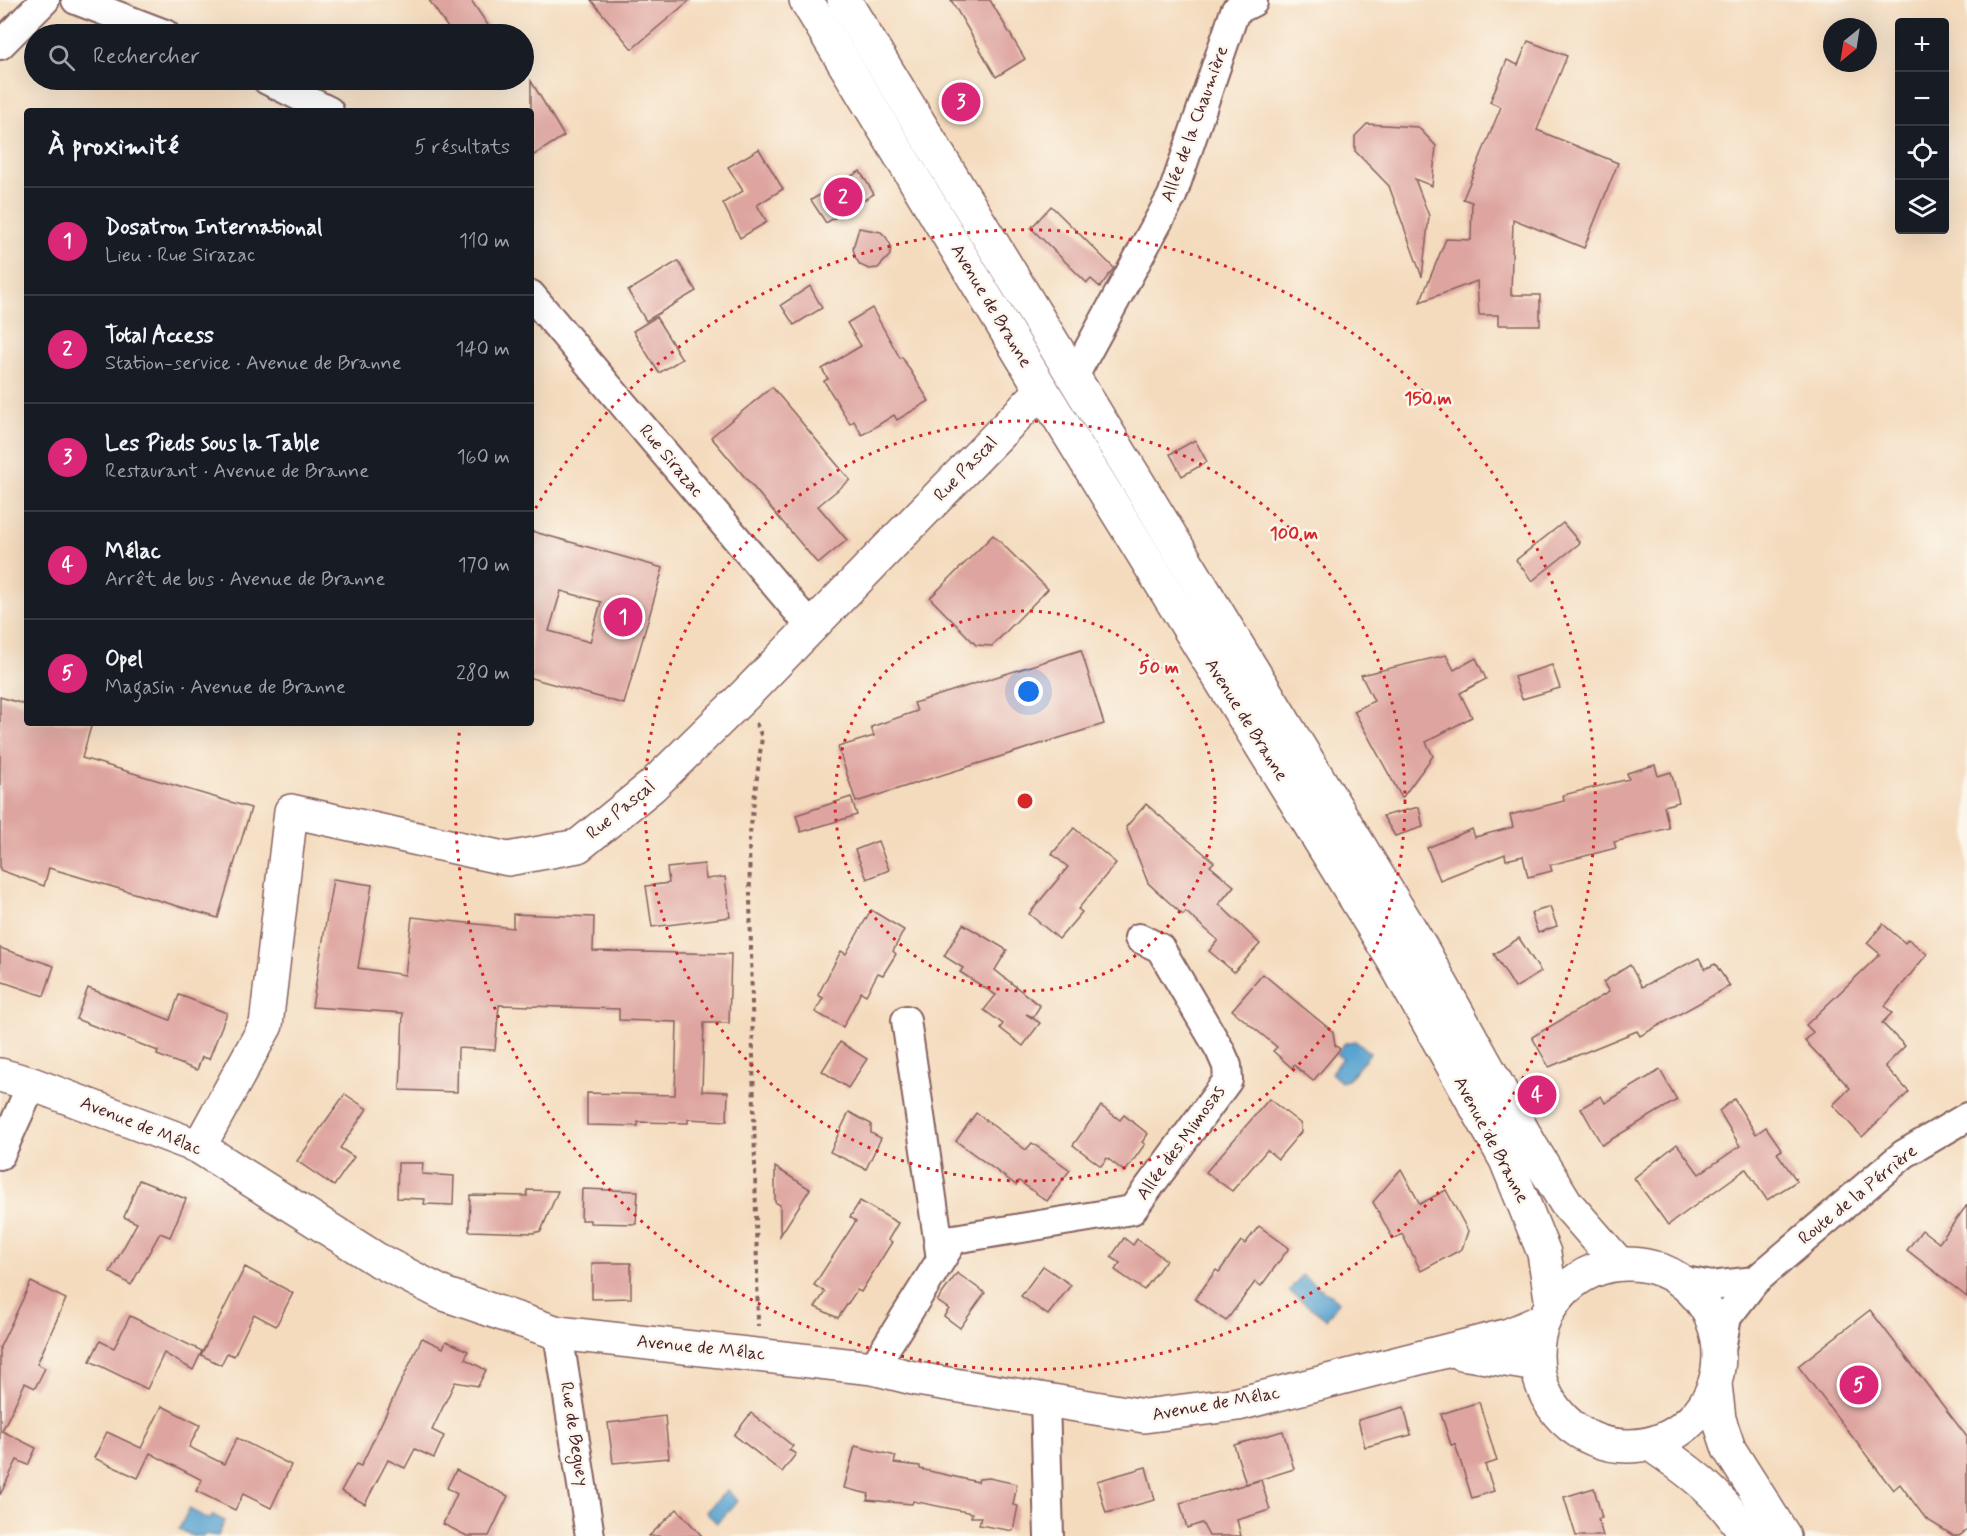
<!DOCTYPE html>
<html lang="fr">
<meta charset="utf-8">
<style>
:root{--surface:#171b24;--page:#242831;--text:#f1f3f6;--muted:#9ea1a6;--line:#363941;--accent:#db2777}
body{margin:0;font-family:Mynerve,sans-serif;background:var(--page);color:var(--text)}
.controls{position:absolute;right:18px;top:18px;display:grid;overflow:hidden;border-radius:6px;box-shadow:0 6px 24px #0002}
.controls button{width:54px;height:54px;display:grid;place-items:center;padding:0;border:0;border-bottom:2px solid var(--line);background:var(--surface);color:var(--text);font:30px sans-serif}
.compass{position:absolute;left:1823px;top:18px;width:54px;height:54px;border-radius:50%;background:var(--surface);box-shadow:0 6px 24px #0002;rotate:210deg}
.you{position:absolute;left:1029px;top:692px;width:21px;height:21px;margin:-15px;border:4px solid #fff;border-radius:50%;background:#1a73e8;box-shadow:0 0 0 9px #1a73e833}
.badge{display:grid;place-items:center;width:39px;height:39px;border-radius:50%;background:var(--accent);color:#fff;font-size:20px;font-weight:700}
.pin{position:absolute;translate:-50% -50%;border:3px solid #fff;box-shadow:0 2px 6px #0006}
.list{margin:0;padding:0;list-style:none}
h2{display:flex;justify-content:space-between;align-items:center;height:78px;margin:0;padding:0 24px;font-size:26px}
h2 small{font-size:20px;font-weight:400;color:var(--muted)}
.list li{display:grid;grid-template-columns:39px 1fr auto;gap:18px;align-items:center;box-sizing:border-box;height:108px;padding:0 24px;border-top:2px solid var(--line)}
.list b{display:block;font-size:22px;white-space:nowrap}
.list p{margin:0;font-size:20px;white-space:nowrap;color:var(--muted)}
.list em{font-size:20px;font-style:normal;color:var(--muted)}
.icon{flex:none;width:33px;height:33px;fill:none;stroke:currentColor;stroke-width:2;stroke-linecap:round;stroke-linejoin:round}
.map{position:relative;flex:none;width:1967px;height:1536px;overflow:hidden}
.search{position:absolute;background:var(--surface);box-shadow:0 6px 24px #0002;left:24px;top:24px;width:510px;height:66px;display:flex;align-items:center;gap:15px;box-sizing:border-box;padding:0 21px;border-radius:33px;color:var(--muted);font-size:22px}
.panel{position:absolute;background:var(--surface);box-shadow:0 6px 24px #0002;left:24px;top:108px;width:510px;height:618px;border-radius:6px}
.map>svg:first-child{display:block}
</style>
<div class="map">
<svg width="1967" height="1536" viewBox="0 0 1967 1536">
<rect width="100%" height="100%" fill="#fbf7ec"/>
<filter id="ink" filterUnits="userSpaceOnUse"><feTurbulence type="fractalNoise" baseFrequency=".0167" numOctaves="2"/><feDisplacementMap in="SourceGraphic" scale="12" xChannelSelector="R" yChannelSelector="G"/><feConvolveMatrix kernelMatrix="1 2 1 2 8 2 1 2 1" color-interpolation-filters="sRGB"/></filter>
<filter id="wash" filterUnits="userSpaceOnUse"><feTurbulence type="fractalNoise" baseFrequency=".008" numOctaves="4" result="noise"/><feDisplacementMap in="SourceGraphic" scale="24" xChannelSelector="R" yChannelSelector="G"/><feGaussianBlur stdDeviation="1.35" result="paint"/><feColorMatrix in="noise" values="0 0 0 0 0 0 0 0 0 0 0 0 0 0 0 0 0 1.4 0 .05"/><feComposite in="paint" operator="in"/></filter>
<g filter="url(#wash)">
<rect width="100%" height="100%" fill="#f4dbbe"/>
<!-- water -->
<g fill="#59a3d0" stroke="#52617e" stroke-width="1.5">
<path d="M 1355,1041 L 1370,1053 L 1348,1080 L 1341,1082 L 1331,1073 L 1342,1058 L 1336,1054 L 1345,1043 Z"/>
<path d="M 1302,1275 L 1339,1302 L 1326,1319 L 1289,1291 Z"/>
<path d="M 727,1490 L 738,1501 L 717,1523 L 706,1512 Z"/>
<path d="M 189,1509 L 210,1520 L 213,1515 L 225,1521 L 218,1536 L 206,1534 L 205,1536 L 192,1536 L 179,1529 Z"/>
</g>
<g id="blocks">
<!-- building -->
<g fill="#dea49f" fill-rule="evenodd">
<path d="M 429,0 L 471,0 L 494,34 L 452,34 Z"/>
<path d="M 591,0 L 690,0 L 632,49 Z"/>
<path d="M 951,0 L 990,0 L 1025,59 L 996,77 Z"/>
<path d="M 1528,41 L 1567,56 L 1537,130 L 1618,163 L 1584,248 L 1513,219 L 1511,295 L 1540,295 L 1540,325 L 1498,325 L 1498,315 L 1479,315 L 1477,281 L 1420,302 L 1446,239 L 1471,240 L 1472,202 L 1463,199 L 1501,107 L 1490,102 L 1507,60 L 1518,65 Z"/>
<path d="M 531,81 L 564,136 L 531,157 Z"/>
<path d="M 1367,124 L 1418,127 L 1436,146 L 1432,186 L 1415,179 L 1429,216 L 1422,277 L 1389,186 L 1355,151 L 1355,136 Z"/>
<path d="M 759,149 L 783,189 L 757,205 L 767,222 L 740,238 L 723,203 L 743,191 L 728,167 Z"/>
<path d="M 860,171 L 874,194 L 826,223 L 811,200 Z"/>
<path d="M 1051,206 L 1114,268 L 1100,287 L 1091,279 L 1087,283 L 1031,228 Z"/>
<path d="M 859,228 L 881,232 L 886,237 L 891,246 L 890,255 L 878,268 L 869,269 L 860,265 L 855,257 L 853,248 Z"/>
<path d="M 678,261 L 696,291 L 646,321 L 628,291 Z"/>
<path d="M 810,286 L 822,308 L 794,325 L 781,305 Z"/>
<path d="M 872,308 L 900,358 L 902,357 L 929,401 L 897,420 L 894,415 L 862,435 L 854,421 L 850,424 L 824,381 L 828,379 L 822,369 L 861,346 L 847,323 Z"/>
<path d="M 656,317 L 682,359 L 659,373 L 633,331 Z"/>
<path d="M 772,387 L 850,480 L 818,506 L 847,540 L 818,564 L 711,437 Z"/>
<path d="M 1195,440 L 1207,462 L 1182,476 L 1170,454 Z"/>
<path d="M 1563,523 L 1580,543 L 1532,581 L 1516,560 Z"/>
<path d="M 531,531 L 663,568 L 624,704 L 531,678 ZM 561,591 L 601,602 L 590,642 L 549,631 Z"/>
<path d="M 993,535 L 1048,589 L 992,646 L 976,645 L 930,598 Z"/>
<path d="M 1081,650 L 1104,724 L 856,802 L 838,747 L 874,736 L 871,727 L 917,711 L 914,703 Z"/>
<path d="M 1446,655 L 1454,670 L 1476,658 L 1486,679 L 1460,693 L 1472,717 L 1426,742 L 1433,756 L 1402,798 L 1354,711 L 1374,701 L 1361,675 Z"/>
<path d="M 1552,665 L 1560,688 L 1522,699 L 1514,677 Z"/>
<path d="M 0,697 L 27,705 L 27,723 L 92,723 L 82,758 L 251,808 L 218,918 L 49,868 L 44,886 L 0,870 Z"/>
<path d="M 1655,765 L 1658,776 L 1671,772 L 1679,802 L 1664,806 L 1669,828 L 1614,842 L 1616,848 L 1550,865 L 1552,871 L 1528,877 L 1523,856 L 1506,860 L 1505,854 L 1440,880 L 1427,848 L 1472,829 L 1475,837 L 1513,827 L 1510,815 L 1564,801 L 1563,795 L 1629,779 L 1627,773 Z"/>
<path d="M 851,797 L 857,815 L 801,832 L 796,815 Z"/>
<path d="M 1146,804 L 1214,862 L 1210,866 L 1234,886 L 1219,904 L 1260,944 L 1234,972 L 1209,951 L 1218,940 L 1186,912 L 1183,915 L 1148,883 L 1126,827 Z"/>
<path d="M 1419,807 L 1423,827 L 1395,836 L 1383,816 Z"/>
<path d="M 1074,828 L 1116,863 L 1078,909 L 1082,912 L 1059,939 L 1029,914 L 1068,867 L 1052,854 Z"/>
<path d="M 878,841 L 889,870 L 867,879 L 855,850 Z"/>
<path d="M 704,864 L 706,879 L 725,877 L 730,917 L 652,927 L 646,886 L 669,883 L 667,868 Z"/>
<path d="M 333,879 L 372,885 L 358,968 L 405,975 L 412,917 L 513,928 L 513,914 L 594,917 L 593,951 L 731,954 L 729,1023 L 704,1023 L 702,1091 L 728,1092 L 727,1121 L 688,1119 L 688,1123 L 638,1122 L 638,1126 L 587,1125 L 587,1093 L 675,1095 L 677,1022 L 619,1020 L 619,1009 L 499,1005 L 495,1050 L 458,1048 L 457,1092 L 400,1090 L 403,1013 L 312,1007 Z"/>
<path d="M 1550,907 L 1557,926 L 1538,933 L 1531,913 Z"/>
<path d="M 871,910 L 904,930 L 893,951 L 896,954 L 883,975 L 878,973 L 866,995 L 861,992 L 843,1027 L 815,1012 L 823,998 L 818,995 L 841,951 L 846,954 Z"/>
<path d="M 963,924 L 1007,950 L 995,970 L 1040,1006 L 1033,1017 L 1026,1014 L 1040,1023 L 1023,1046 L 1000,1028 L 1003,1024 L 984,1010 L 996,995 L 960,972 L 963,968 L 944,956 Z"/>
<path d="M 1883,924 L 1905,943 L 1908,939 L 1927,954 L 1885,1006 L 1892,1013 L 1882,1023 L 1905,1046 L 1885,1066 L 1909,1092 L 1862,1137 L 1833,1105 L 1850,1088 L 1805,1041 L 1813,1032 L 1806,1025 L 1880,954 L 1867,943 Z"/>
<path d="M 1519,938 L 1541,972 L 1515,988 L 1494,954 Z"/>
<path d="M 0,948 L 54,966 L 44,996 L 0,981 Z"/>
<path d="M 1699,958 L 1705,969 L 1715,964 L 1730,986 L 1640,1036 L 1637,1031 L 1549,1067 L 1532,1037 L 1609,992 L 1603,982 L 1630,965 L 1642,987 Z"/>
<path d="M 1263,974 L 1333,1032 L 1335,1045 L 1340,1049 L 1313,1081 L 1294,1065 L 1292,1068 L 1273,1051 L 1277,1047 L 1232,1010 Z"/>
<path d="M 88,988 L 170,1020 L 179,995 L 227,1013 L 209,1059 L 202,1057 L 197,1070 L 157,1055 L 158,1051 L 76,1019 Z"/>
<path d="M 840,1042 L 867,1059 L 848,1088 L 822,1071 Z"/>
<path d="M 1660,1070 L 1677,1100 L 1602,1145 L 1581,1108 L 1601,1096 L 1605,1103 Z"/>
<path d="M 345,1094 L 367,1109 L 340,1148 L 354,1157 L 334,1186 L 297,1161 Z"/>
<path d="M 1269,1099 L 1301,1124 L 1301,1132 L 1278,1159 L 1267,1150 L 1232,1191 L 1206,1172 Z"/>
<path d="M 1734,1099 L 1756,1134 L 1766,1127 L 1782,1150 L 1777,1153 L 1797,1181 L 1767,1200 L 1746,1169 L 1668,1225 L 1634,1178 L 1677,1144 L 1699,1174 L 1740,1146 L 1719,1111 Z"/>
<path d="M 1101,1106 L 1120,1120 L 1124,1115 L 1148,1134 L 1142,1142 L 1145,1144 L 1125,1172 L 1107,1158 L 1101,1166 L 1073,1145 Z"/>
<path d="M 849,1112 L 871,1124 L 871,1133 L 881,1138 L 866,1169 L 830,1152 Z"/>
<path d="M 976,1113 L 1026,1150 L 1032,1143 L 1070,1170 L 1047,1201 L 1019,1181 L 1016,1185 L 956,1141 Z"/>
<path d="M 398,1163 L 423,1163 L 422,1174 L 454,1176 L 453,1205 L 424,1204 L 425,1199 L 397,1198 Z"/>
<path d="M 775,1167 L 810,1189 L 780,1236 L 780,1205 L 775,1202 Z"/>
<path d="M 1401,1169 L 1420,1204 L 1446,1190 L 1468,1231 L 1462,1249 L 1421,1271 L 1402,1234 L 1393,1239 L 1373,1202 Z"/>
<path d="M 139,1180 L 186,1199 L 170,1237 L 160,1233 L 131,1285 L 110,1272 L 137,1223 L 124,1217 Z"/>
<path d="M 582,1189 L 638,1191 L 636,1224 L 590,1223 L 590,1220 L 581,1220 Z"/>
<path d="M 527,1190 L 558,1191 L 541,1231 L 533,1233 L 469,1231 L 470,1195 L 527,1196 Z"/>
<path d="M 860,1201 L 898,1223 L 888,1240 L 892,1242 L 861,1292 L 857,1290 L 838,1318 L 815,1307 L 825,1292 L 814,1285 L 856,1221 L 850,1217 Z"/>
<path d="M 1967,1205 L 1967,1297 L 1907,1250 L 1922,1230 L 1939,1243 Z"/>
<path d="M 1259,1226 L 1289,1248 L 1261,1286 L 1255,1282 L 1226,1321 L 1195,1299 L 1216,1270 L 1219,1272 L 1241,1241 L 1245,1244 Z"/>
<path d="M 1124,1238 L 1133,1245 L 1137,1239 L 1166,1260 L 1144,1290 L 1115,1270 L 1120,1263 L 1111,1257 Z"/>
<path d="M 592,1263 L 631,1263 L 631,1298 L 592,1299 Z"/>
<path d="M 1043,1266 L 1071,1285 L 1048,1315 L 1021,1296 Z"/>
<path d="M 245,1267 L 293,1293 L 276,1326 L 254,1314 L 234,1356 L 227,1353 L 221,1365 L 201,1355 Z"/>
<path d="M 957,1273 L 985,1293 L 960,1328 L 944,1316 L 949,1309 L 937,1301 Z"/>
<path d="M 31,1282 L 66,1299 L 37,1364 L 45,1368 L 35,1388 L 25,1383 L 2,1431 L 36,1448 L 28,1465 L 17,1460 L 0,1495 L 0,1347 Z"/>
<path d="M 1870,1310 L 1967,1437 L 1967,1530 L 1959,1536 L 1954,1536 L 1926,1519 L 1900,1484 L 1893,1490 L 1798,1366 Z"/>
<path d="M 130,1316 L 202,1351 L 193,1370 L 164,1353 L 147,1389 L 90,1361 L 100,1341 L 114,1348 Z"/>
<path d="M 422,1338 L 443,1348 L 446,1341 L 468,1351 L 465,1359 L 486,1370 L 478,1386 L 455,1382 L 432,1430 L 444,1436 L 434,1458 L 415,1449 L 405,1468 L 388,1460 L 365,1504 L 341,1491 L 356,1464 L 361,1466 Z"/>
<path d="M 1479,1402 L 1497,1461 L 1485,1465 L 1494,1491 L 1472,1498 L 1455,1444 L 1451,1445 L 1441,1414 Z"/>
<path d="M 162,1406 L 200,1425 L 189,1447 L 224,1464 L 237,1438 L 291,1465 L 271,1508 L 243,1494 L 235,1510 L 196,1491 L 202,1480 L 150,1453 L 138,1478 L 94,1458 L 107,1432 L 141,1448 Z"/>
<path d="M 1404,1407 L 1411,1435 L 1365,1447 L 1358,1420 Z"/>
<path d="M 751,1413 L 793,1446 L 789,1450 L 796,1454 L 782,1472 L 734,1435 Z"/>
<path d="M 665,1416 L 669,1458 L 613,1463 L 608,1423 Z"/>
<path d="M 1283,1431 L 1294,1469 L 1246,1484 L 1234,1445 Z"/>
<path d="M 855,1446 L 896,1456 L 894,1463 L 920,1466 L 920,1469 L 978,1482 L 979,1479 L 989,1478 L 1017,1484 L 1013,1505 L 1018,1506 L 1013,1531 L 979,1525 L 981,1517 L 971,1517 L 972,1513 L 913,1501 L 912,1504 L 867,1500 L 869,1494 L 844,1488 Z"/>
<path d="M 1146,1467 L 1155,1500 L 1106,1513 L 1097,1481 Z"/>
<path d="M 456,1470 L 508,1496 L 489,1536 L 467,1536 L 443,1524 L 457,1494 L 447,1488 Z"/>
<path d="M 1261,1480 L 1270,1510 L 1237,1520 L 1241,1536 L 1209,1536 L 1202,1523 L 1187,1528 L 1180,1503 Z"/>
<path d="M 1594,1488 L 1602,1518 L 1598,1519 L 1603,1536 L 1576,1536 L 1564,1497 Z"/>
<path d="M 677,1509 L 702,1536 L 649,1536 Z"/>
</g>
</g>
</g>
<g filter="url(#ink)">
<use href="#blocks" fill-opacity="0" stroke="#86615e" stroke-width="1.5"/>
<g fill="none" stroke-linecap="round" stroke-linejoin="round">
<!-- minor casing -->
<g stroke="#86615e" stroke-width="32">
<g id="minor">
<path d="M 76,0 L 165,34"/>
<path d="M 0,45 L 45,0"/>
<path d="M 267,80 L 329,111"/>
<path d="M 531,295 L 812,628"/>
<path d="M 1073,378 L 1172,196 L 1235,11 L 1253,2"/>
<path d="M 906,1020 L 941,1259"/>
<path d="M 0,1155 L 32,1084"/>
<path d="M 1680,1280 L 1711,1286 L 1755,1281"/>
<path d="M 558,1333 L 590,1536"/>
<path d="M 1720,1354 L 1727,1317 L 1755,1281 L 1904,1154 L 1967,1117"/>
<path d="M 873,1368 L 954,1239 L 1132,1210 L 1228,1080 L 1227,1066 L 1220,1050 L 1160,948 L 1139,938"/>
<path d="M 1045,1401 L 1049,1536"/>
</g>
</g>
<!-- tertiary casing -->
<g stroke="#86615e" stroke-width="36">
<g id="tertiary">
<path d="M 0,1075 L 32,1084 L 199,1147 L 376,1259 L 444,1294 L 558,1333 L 873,1368 L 917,1379 L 1144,1416 L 1238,1404 L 1509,1335 L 1544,1320"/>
<path d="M 199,1147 L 266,1025 L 291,811 L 508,859 L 578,846 L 652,786 L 746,694 L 1042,390"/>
<path d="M 1461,1353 L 1537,1365"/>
</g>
</g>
<!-- primary casing -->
<g stroke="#86615e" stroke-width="36">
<g id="primary">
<path d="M 806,0 L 1042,390 L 1391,956 L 1506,1160 L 1544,1253 L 1552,1305"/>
<path d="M 844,0 L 1418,942 L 1531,1146 L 1566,1203 L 1619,1264"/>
<circle cx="1628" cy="1355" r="91"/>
<path d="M 1715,1384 L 1719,1419 L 1729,1449 L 1784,1536"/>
<path d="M 1650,1444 C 1691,1472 1720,1493 1747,1536"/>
</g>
</g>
<!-- path -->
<path stroke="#86615e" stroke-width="4" stroke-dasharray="4.5 4.5" stroke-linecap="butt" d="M 756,723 L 762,737 L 749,841 L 758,1326"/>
<!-- minor -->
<use href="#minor" stroke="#fff" stroke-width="28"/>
<!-- tertiary -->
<use href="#tertiary" stroke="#fff" stroke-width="33"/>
<!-- primary -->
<use href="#primary" stroke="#fff" stroke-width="33"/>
</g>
</g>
<!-- distance rings -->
<g fill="none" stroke="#d62828" stroke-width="3" stroke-dasharray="3 6">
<circle cx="1025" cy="801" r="190"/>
<circle cx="1025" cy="801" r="380"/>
<path d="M531 516A570 570 0 1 1 460 727"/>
</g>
<g text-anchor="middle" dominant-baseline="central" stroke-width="5" stroke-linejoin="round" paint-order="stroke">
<!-- street labels -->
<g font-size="18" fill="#4a1f2b" stroke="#fbf7ec">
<text transform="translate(1195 124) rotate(-70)">Allée de la Chaumière</text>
<text transform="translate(991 306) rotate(59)">Avenue de Branne</text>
<text transform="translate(671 461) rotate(50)">Rue Sirazac</text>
<text transform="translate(966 469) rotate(-46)">Rue Pascal</text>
<text transform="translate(1246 720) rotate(58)">Avenue de Branne</text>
<text transform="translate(621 810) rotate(-39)">Rue Pascal</text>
<text transform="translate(141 1126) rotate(22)">Avenue de Mélac</text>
<text transform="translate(1491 1140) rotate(62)">Avenue de Branne</text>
<text transform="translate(1181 1143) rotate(-54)">Allée des Mimosas</text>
<text transform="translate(1858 1195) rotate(-39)">Route de la Pérrière</text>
<text transform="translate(701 1348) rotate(6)">Avenue de Mélac</text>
<text transform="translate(1216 1404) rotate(-10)">Avenue de Mélac</text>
<text transform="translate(574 1434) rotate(81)">Rue de Beguey</text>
</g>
</g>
<circle cx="1025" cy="801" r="9" fill="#d62828" stroke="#fbf7ec" stroke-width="3"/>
<g font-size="18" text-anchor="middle" font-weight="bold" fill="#d62828" stroke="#fbf7ec" stroke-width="5" stroke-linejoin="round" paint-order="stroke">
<text x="1428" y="404">150 m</text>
<text x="1294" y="539">100 m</text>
<text x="1159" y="673">50 m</text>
</g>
</svg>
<div class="controls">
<button>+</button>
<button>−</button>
<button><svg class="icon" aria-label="locate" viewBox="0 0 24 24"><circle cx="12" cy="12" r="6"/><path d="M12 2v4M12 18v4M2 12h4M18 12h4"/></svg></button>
<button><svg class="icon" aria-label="layers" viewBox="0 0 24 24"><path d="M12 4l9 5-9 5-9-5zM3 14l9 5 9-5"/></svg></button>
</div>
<svg class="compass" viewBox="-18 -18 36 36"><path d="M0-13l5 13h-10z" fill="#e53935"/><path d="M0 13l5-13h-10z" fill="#9ea1a6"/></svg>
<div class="you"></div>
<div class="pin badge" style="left:623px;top:617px">1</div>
<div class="pin badge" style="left:843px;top:197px">2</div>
<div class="pin badge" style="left:961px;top:102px">3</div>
<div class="pin badge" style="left:1537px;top:1095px">4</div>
<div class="pin badge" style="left:1859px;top:1385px">5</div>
<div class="search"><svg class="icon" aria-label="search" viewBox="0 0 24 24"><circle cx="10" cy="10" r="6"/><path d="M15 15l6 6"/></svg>Rechercher</div>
<section class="panel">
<h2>À proximité<small>5 résultats</small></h2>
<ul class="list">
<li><span class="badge">1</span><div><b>Dosatron International</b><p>Lieu · Rue Sirazac</p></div><em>110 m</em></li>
<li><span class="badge">2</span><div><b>Total Access</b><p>Station-service · Avenue de Branne</p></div><em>140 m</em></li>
<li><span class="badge">3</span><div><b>Les Pieds sous la Table</b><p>Restaurant · Avenue de Branne</p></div><em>160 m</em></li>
<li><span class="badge">4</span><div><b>Mélac</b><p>Arrêt de bus · Avenue de Branne</p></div><em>170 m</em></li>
<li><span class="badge">5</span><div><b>Opel</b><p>Magasin · Avenue de Branne</p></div><em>280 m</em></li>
</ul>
</section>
</div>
